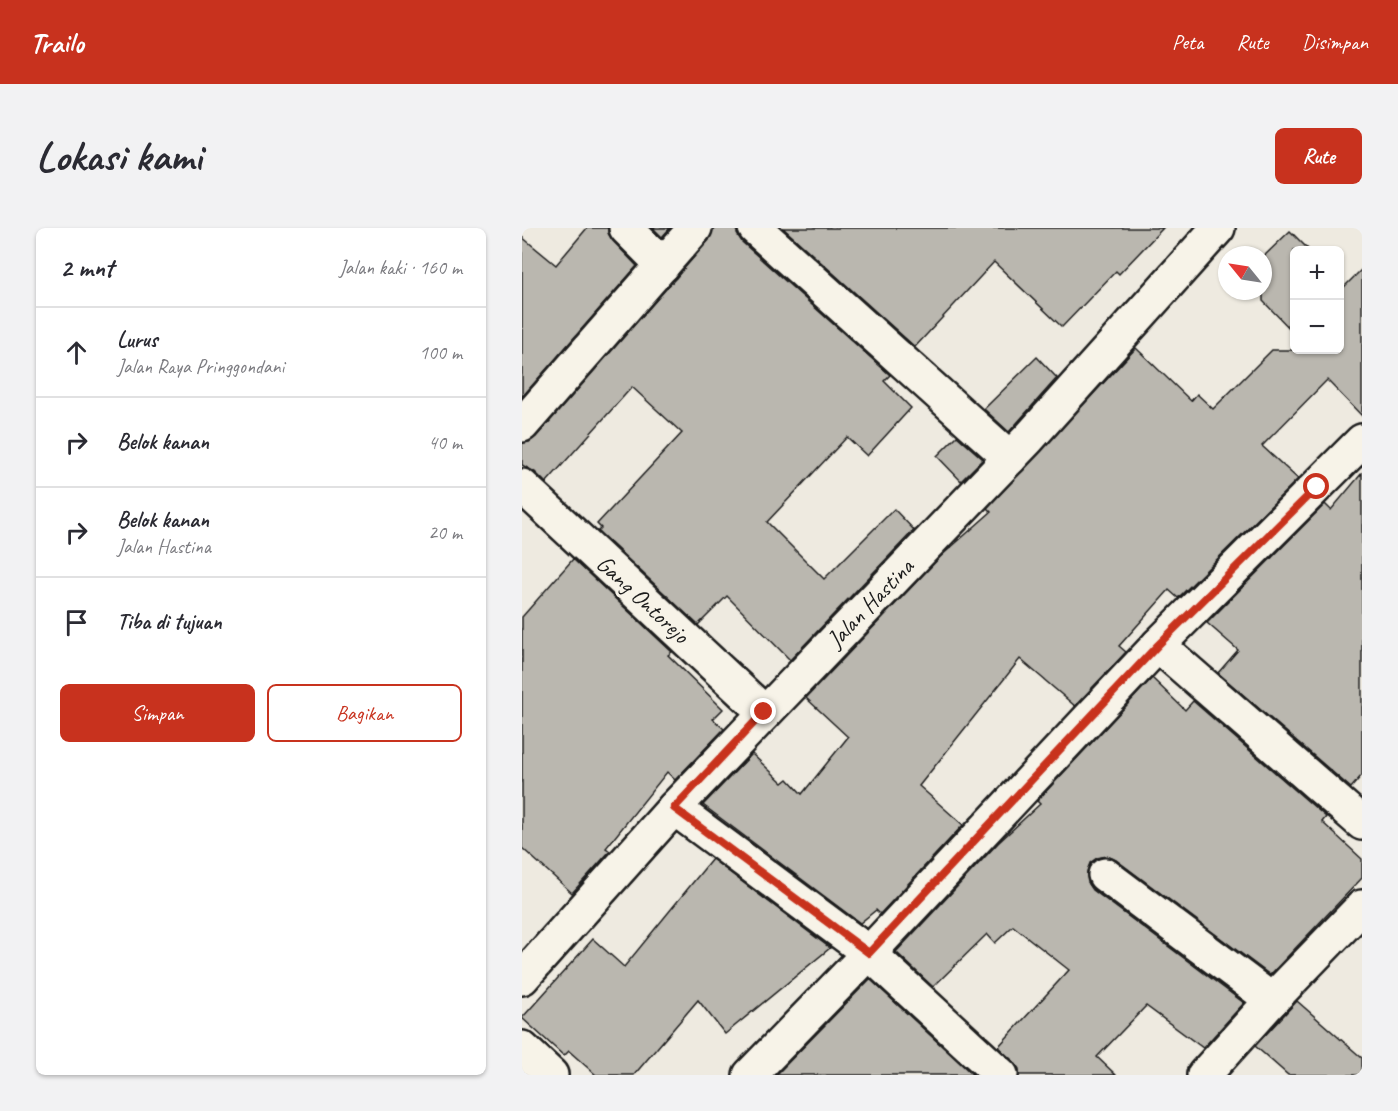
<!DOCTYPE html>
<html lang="id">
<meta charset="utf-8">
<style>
:root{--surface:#fff;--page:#f2f2f3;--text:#2b2b33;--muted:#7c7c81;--line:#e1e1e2;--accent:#c8321e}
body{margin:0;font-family:Caveat,sans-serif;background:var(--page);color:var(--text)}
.controls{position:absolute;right:18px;top:18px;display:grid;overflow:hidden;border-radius:9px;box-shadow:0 2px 4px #0004}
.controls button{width:54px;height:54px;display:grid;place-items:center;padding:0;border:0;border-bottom:2px solid var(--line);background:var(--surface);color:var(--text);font:30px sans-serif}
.compass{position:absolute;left:696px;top:18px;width:54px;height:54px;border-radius:50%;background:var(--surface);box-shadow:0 2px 4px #0004;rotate:300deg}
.stop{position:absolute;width:18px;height:18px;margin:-14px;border:4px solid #c8321e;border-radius:50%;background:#fff}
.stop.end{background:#c8321e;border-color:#fff;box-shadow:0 2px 6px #0008}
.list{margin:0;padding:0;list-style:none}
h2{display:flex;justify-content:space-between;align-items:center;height:78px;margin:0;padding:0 24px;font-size:26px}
h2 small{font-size:20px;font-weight:400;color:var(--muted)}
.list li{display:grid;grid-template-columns:39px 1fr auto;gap:18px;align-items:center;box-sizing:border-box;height:90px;padding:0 24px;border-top:2px solid var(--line)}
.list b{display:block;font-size:22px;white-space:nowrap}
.list p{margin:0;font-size:20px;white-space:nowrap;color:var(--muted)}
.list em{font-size:20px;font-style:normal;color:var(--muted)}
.actions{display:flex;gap:12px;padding:18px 24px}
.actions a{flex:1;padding:14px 0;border:2px solid var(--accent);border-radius:9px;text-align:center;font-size:21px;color:var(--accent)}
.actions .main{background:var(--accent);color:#fff}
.icon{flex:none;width:33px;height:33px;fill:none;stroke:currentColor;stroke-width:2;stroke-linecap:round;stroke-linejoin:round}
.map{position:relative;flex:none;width:840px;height:847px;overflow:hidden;border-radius:9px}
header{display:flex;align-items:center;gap:36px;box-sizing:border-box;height:84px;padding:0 30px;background:var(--accent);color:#fff}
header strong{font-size:28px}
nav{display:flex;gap:33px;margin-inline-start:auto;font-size:21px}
.intro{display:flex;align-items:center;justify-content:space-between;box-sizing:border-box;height:144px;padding:0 36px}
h1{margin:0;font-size:42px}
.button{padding:15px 27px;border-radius:9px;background:var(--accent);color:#fff;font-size:21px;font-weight:700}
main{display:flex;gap:36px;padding:0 36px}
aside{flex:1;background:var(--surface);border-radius:9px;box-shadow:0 2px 4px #0004}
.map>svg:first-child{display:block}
</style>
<header>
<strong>Trailo</strong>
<nav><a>Peta</a><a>Rute</a><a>Disimpan</a></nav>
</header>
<div class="intro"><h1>Lokasi kami</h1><a class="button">Rute</a></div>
<main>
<aside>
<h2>2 mnt<small>Jalan kaki · 160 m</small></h2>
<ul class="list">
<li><svg class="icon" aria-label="ahead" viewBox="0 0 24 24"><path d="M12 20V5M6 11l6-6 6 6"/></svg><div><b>Lurus</b><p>Jalan Raya Pringgondani</p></div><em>100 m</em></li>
<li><svg class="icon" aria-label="right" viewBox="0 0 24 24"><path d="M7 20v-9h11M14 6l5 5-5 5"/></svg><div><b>Belok kanan</b></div><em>40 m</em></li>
<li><svg class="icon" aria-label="right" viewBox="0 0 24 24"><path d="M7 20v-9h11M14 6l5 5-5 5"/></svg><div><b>Belok kanan</b><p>Jalan Hastina</p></div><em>20 m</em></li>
<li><svg class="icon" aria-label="arrive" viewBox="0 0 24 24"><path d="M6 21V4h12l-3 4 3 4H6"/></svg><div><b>Tiba di tujuan</b></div></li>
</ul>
<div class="actions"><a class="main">Simpan</a><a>Bagikan</a></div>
</aside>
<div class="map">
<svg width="840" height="847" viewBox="0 0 840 847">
<rect width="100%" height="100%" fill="#eeeae0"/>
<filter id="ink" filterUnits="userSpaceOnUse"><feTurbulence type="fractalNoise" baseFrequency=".0167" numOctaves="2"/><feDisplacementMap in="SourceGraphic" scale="12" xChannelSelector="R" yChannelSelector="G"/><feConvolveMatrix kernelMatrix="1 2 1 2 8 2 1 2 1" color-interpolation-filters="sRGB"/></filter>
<g filter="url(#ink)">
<!-- building -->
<g fill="#bab7af" stroke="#1c1c1c" stroke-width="1.5">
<path d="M 65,0 L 86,0 L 86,5 L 91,13 L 115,38 L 0,169 L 0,9 L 34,37 Z"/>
<path d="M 131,0 L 148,0 L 140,9 Z"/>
<path d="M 191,0 L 215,0 L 215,6 L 220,14 L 368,147 L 362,153 L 389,180 L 345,228 L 325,209 L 245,294 L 302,351 L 372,281 L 392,302 L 268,432 L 205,368 L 176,397 L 76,303 L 79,300 L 75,296 L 160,205 L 110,159 L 24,255 L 13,244 L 0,237 L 0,215 L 7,214 L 14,209 L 187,12 Z"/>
<path d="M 261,0 L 641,0 L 597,46 L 594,43 L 540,99 L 472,34 L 393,119 Z"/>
<path d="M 768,3 L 787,22 L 772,22 L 772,105 L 741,73 L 741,29 Z"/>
<path d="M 840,41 L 840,188 L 805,152 L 740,218 L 776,251 L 656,370 L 647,362 L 597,418 L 604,424 L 553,478 L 498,431 L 397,558 L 441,597 L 358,686 L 354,682 L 338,695 L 181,577 L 230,526 L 261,555 L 266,551 L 280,566 L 326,509 L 284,470 L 418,329 L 469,284 L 465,280 L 614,120 L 669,173 L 675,166 L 691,181 L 750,122 L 818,122 L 818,55 L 822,59 Z"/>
<path d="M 515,129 L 535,150 L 487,204 L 462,181 Z"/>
<path d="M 435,208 L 461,231 L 439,253 L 415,228 Z"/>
<path d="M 840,245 L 840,547 L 829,560 L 696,445 L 716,422 L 685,395 L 803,276 L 809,282 Z"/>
<path d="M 51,331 L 150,424 L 146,427 L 201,481 L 191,491 L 202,501 L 153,552 L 145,544 L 84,620 L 88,623 L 50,665 L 0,620 L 0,389 Z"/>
<path d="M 630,450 L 663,482 L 671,473 L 804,589 L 800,594 L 840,631 L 840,650 L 748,747 L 594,632 L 585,628 L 575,630 L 568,635 L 565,644 L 566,654 L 571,662 L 722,775 L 681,820 L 624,778 L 575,829 L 594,847 L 497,847 L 497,841 L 492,834 L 476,819 L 547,742 L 491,698 L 473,715 L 465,706 L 411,759 L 374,724 L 476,615 L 518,576 L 515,573 Z"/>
<path d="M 190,631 L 308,720 L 203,806 L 176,772 L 112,847 L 74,847 L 47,823 L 42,828 L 0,790 L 71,711 L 102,739 Z"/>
<path d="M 348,751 L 451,847 L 254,847 Z"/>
<path d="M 775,773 L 840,830 L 840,847 L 766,847 L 733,818 Z"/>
</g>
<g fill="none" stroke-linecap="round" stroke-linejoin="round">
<!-- minor casing -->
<g stroke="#1c1c1c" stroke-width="38">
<g id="minor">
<path d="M 104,0 L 141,37"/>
<path d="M 233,0 L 488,230"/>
<path d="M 0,197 L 173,0"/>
<path d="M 0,258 L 242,484"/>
<path d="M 636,417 L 840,595"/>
<path d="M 152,580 L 347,725 L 479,847"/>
<path d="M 583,647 L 750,772"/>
<path d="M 0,750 L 152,580 L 507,210 L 696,0"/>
<path d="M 0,820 L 29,847"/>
<path d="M 228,847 L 347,725 L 636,417 L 840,213"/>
<path d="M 682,847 L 750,772 L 840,679"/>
</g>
</g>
<!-- minor -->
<use href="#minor" stroke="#f7f3e8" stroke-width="33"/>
</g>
</g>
<g fill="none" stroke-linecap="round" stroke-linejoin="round" filter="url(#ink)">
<!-- route -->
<path stroke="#c8321e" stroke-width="8" d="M 242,484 L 152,580 L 347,725 L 636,417 L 795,259"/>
</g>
<g text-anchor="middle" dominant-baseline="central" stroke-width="6" stroke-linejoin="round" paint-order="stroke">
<!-- street labels -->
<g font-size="24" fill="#1c1c1c" stroke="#f7f3e8">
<text transform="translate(121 371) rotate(43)">Gang Ontorejo</text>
<text transform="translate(348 375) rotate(-46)">Jalan Hastina</text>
</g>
</g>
</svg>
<div class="controls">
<button>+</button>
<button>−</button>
</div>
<svg class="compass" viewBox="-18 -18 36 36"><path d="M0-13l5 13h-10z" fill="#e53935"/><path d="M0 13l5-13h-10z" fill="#7c7c81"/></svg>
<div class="stop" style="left:795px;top:259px"></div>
<div class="stop end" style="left:242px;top:484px"></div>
</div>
</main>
